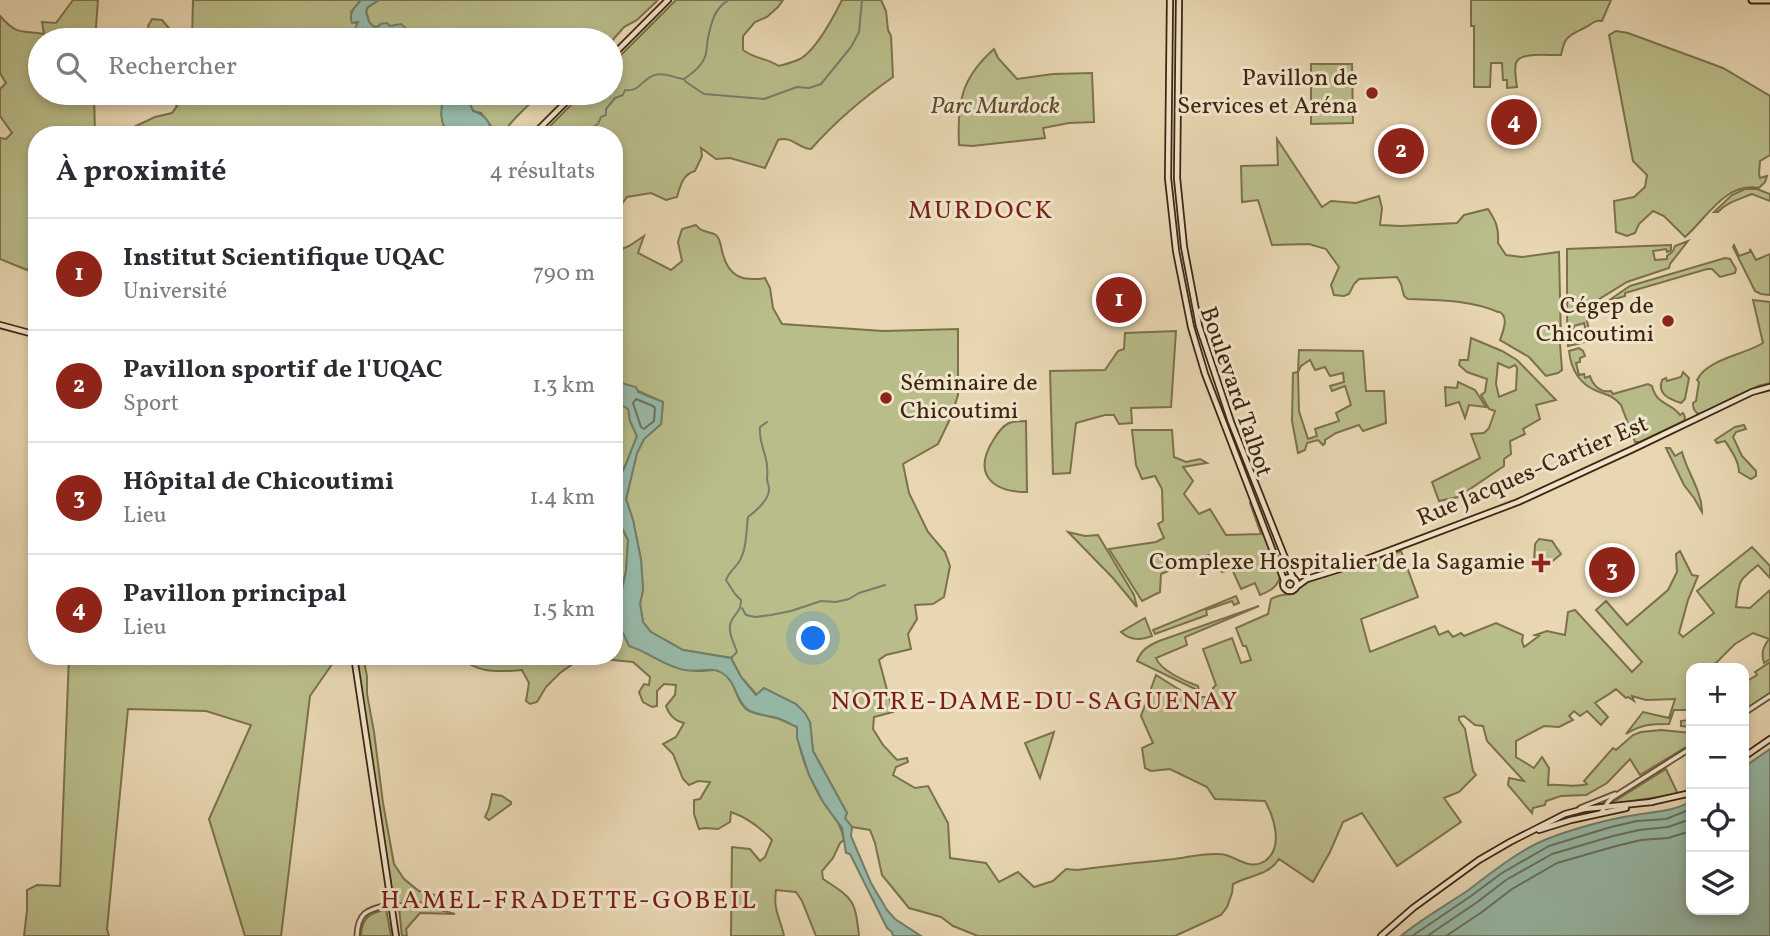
<!DOCTYPE html>
<html lang="fr">
<meta charset="utf-8">
<style>
:root{--surface:#fff;--page:#f2f2f3;--text:#2b2b33;--muted:#7c7c81;--line:#e1e1e2;--accent:#8f2418}
body{margin:0;font-family:Vollkorn,serif;background:var(--page);color:var(--text)}
.controls{position:absolute;right:21px;bottom:21px;display:grid;overflow:hidden;border-radius:14px;box-shadow:0 4px 10px #0003}
.controls button{width:63px;height:63px;display:grid;place-items:center;padding:0;border:0;border-bottom:2px solid var(--line);background:var(--surface);color:var(--text);font:35px sans-serif}
.you{position:absolute;left:814px;top:639px;width:24px;height:24px;margin:-18px;border:5px solid #fff;border-radius:50%;background:#1a73e8;box-shadow:0 0 0 10px #1a73e833}
.badge{display:grid;place-items:center;width:46px;height:46px;border-radius:50%;background:var(--accent);color:#fff;font-size:23px;font-weight:700}
.pin{position:absolute;translate:-50% -50%;border:4px solid #fff;box-shadow:0 2px 7px #0006}
.list{margin:0;padding:0;list-style:none}
h2{display:flex;justify-content:space-between;align-items:center;height:91px;margin:0;padding:0 28px;font-size:30px}
h2 small{font-size:23px;font-weight:400;color:var(--muted)}
.list li{display:grid;grid-template-columns:46px 1fr auto;gap:21px;align-items:center;box-sizing:border-box;height:112px;padding:0 28px;border-top:2px solid var(--line)}
.list b{display:block;font-size:26px;white-space:nowrap}
.list p{margin:0;font-size:23px;white-space:nowrap;color:var(--muted)}
.list em{font-size:23px;font-style:normal;color:var(--muted)}
.icon{flex:none;width:38px;height:38px;fill:none;stroke:currentColor;stroke-width:2;stroke-linecap:round;stroke-linejoin:round}
.map{position:relative;flex:none;width:1770px;height:936px;overflow:hidden}
.search{position:absolute;background:var(--surface);box-shadow:0 4px 10px #0003;left:28px;top:28px;width:595px;height:77px;display:flex;align-items:center;gap:18px;box-sizing:border-box;padding:0 24px;border-radius:38px;color:var(--muted);font-size:26px}
.panel{position:absolute;background:var(--surface);box-shadow:0 4px 10px #0003;left:28px;top:126px;width:595px;height:539px;border-radius:28px}
.map>svg:first-child{display:block}
</style>
<div class="map">
<svg width="1770" height="936" viewBox="0 0 1770 936">
<rect width="100%" height="100%" fill="#e8d7b2"/>
<filter id="stains"><feTurbulence type="fractalNoise" baseFrequency=".00286" numOctaves="4"/><feColorMatrix values="0 0 0 0 .2 0 0 0 0 .09 0 0 0 0 .02 0 0 0 .5 -.17"/></filter>
<radialGradient id="worn" r=".72"><stop offset=".6" stop-color="#630" stop-opacity="0"/><stop offset="1" stop-color="#630" stop-opacity=".3"/></radialGradient>
<!-- green -->
<g fill="#b9bd8a" stroke="#7c714c" stroke-width="2" fill-rule="evenodd">
<path d="M 73,0 L 98,0 L 95,40 L 40,40 L 40,93 L 94,93 L 95,135 L 37,135 L 37,259 L 27,270 L 0,259 L 0,138 L 6,139 L 12,133 L 0,116 L 0,89 L 6,83 L 0,73 L 0,16 C 18,36 20,30 44,34 L 42,22 L 56,23 Z"/>
<path d="M 193,0 L 361,0 L 351,12 L 358,22 L 356,30 L 363,32 L 367,39 L 370,40 L 192,40 Z"/>
<path d="M 379,0 L 658,0 L 637,20 L 624,27 L 611,42 L 611,40 L 423,40 L 424,38 L 419,31 C 404,32 390,24 374,27 L 369,22 L 366,11 L 368,7 Z"/>
<path d="M 676,0 L 783,0 L 778,7 L 767,17 L 755,22 L 743,36 L 743,50 C 757,60 765,57 779,66 C 786,64 794,62 800,59 C 816,50 834,16 842,0 L 881,0 L 886,11 L 888,30 L 891,36 L 893,77 C 863,98 835,122 811,149 C 799,149 791,135 778,140 L 765,168 L 730,158 L 716,159 L 701,148 L 702,156 L 695,171 C 683,174 680,186 677,197 L 666,200 L 651,193 L 627,197 L 616,212 L 618,217 L 614,221 L 614,135 L 541,135 L 583,93 L 611,93 L 611,65 Z"/>
<path d="M 1471,0 L 1611,0 L 1602,21 C 1593,20 1593,24 1586,27 C 1569,36 1565,35 1561,55 C 1551,56 1520,51 1516,63 C 1514,70 1516,80 1517,87 L 1507,88 L 1507,80 L 1503,80 L 1502,63 L 1491,63 L 1490,87 L 1474,87 L 1474,26 L 1471,26 Z"/>
<path d="M 152,19 L 162,20 L 179,40 L 151,40 L 148,26 Z"/>
<path d="M 1616,31 L 1628,33 L 1723,68 L 1770,96 L 1770,155 L 1760,161 L 1759,174 L 1760,178 L 1767,176 L 1765,182 L 1759,188 C 1725,182 1707,218 1685,237 L 1664,216 L 1653,211 L 1639,224 L 1635,233 L 1627,236 L 1616,232 L 1614,201 L 1634,197 L 1645,187 L 1647,175 L 1633,161 L 1609,35 Z"/>
<path d="M 994,49 L 998,58 L 1017,79 L 1053,74 L 1092,73 L 1094,122 L 1069,123 L 1043,128 L 1045,138 L 972,146 L 959,145 C 957,103 961,78 994,49 Z"/>
<path d="M 1311,64 L 1352,64 L 1353,123 L 1311,124 Z"/>
<path d="M 165,93 L 444,93 C 442,109 438,122 450,135 L 113,135 L 121,133 L 155,117 L 172,113 L 177,106 Z"/>
<path d="M 469,93 L 539,93 C 528,108 511,119 502,135 L 498,135 L 481,113 L 473,111 L 470,104 Z"/>
<path d="M 1277,139 L 1322,207 L 1331,201 L 1356,203 L 1379,196 L 1382,208 L 1380,225 L 1401,226 L 1457,223 L 1464,215 L 1488,209 C 1496,221 1499,228 1498,243 L 1506,255 L 1522,257 L 1559,252 L 1561,343 L 1560,344 L 1562,370 L 1558,373 L 1546,376 L 1529,357 L 1500,340 C 1503,331 1509,318 1500,312 L 1498,312 C 1470,300 1438,300 1408,299 L 1404,296 L 1401,284 L 1397,277 L 1359,279 L 1354,284 L 1349,294 L 1344,296 L 1334,295 L 1331,285 L 1339,267 L 1326,249 L 1309,244 L 1272,245 L 1258,200 L 1242,202 L 1241,166 L 1278,165 Z"/>
<path d="M 1745,189 L 1757,189 L 1770,194 L 1770,201 L 1752,194 C 1740,199 1727,202 1718,212 L 1714,212 L 1732,195 Z"/>
<path d="M 696,225 C 703,234 708,230 716,235 C 720,238 721,246 722,251 C 728,276 741,282 765,278 L 770,288 L 773,308 L 782,324 L 883,331 L 958,329 L 958,395 L 951,417 L 938,444 L 903,464 L 909,493 L 928,532 L 945,552 L 950,566 L 944,597 L 933,604 L 915,605 L 917,619 L 908,634 L 911,649 L 886,655 L 879,660 L 893,712 L 874,717 L 873,729 L 883,745 L 897,760 L 907,758 L 908,762 L 896,767 L 893,775 L 915,788 L 928,786 L 948,823 L 950,858 L 986,863 L 999,882 L 1018,872 L 1034,887 L 1053,881 L 1066,869 L 1077,870 C 1110,866 1142,862 1175,859 C 1189,857 1204,853 1219,854 C 1235,854 1248,872 1265,861 C 1284,848 1274,817 1265,801 L 1215,799 L 1207,787 L 1170,769 L 1151,771 L 1145,768 L 1142,748 L 1153,743 L 1141,716 L 1156,675 L 1180,690 L 1200,697 L 1213,697 L 1213,688 L 1216,685 L 1203,649 L 1232,638 L 1241,663 L 1251,660 L 1246,646 L 1243,646 L 1236,628 L 1268,614 L 1271,599 C 1279,594 1284,595 1293,594 L 1303,584 L 1308,582 L 1401,551 L 1418,597 L 1361,619 L 1370,652 L 1435,626 L 1439,635 L 1448,631 L 1453,637 L 1461,633 L 1464,636 L 1496,623 L 1523,635 L 1522,641 L 1524,647 L 1539,636 L 1535,635 L 1547,631 L 1565,635 L 1568,612 L 1575,610 L 1632,672 L 1642,662 L 1596,610 L 1606,601 L 1627,625 L 1668,590 L 1677,572 L 1676,554 L 1680,551 L 1692,575 L 1698,576 L 1688,600 L 1679,633 L 1683,637 L 1714,613 L 1697,591 L 1752,547 L 1770,566 L 1770,578 L 1758,565 C 1736,583 1740,580 1736,607 L 1750,608 L 1770,590 L 1770,659 L 1764,663 C 1761,653 1763,647 1769,639 L 1753,633 L 1735,644 L 1717,662 L 1707,668 L 1691,668 L 1691,727 L 1681,726 L 1681,721 L 1688,720 L 1688,710 L 1674,710 L 1669,724 C 1651,724 1642,724 1626,734 L 1643,712 L 1669,718 L 1675,699 L 1646,700 L 1632,696 L 1634,701 L 1628,697 L 1626,698 L 1616,689 C 1609,695 1602,698 1595,703 L 1608,717 L 1601,725 L 1587,711 L 1580,716 L 1574,711 L 1569,716 L 1573,720 L 1559,727 L 1544,726 L 1516,741 L 1516,757 L 1534,768 L 1542,757 L 1549,768 L 1548,785 C 1562,784 1574,788 1587,784 L 1584,781 L 1613,748 L 1616,750 L 1633,735 L 1641,732 L 1661,730 L 1691,733 L 1691,744 L 1640,775 L 1630,759 L 1607,783 L 1586,795 L 1561,796 L 1546,801 L 1545,805 L 1533,808 L 1532,813 L 1508,785 L 1509,778 L 1524,781 L 1487,741 L 1483,726 L 1475,725 L 1464,716 L 1459,717 L 1459,720 L 1465,729 L 1473,771 L 1476,775 L 1459,792 L 1444,798 L 1461,822 L 1397,866 L 1362,813 L 1343,822 L 1330,852 L 1313,882 L 1279,859 C 1268,876 1250,875 1233,884 L 1232,893 L 1227,907 L 1221,915 L 1175,936 L 978,936 L 953,926 L 941,917 L 909,908 L 882,875 L 875,843 L 870,830 L 852,827 L 844,818 L 847,813 L 813,751 L 810,722 L 796,704 L 764,689 L 757,695 L 741,677 L 731,658 L 683,650 L 651,632 L 643,622 L 640,604 L 643,590 L 641,560 L 633,520 L 626,499 L 637,453 L 644,439 L 661,424 L 663,402 L 621,383 L 614,385 L 614,252 L 629,246 L 644,236 L 638,253 L 671,270 L 682,261 L 678,242 L 682,229 Z"/>
<path d="M 1688,241 L 1670,264 L 1669,268 L 1627,282 L 1593,303 L 1587,321 L 1591,340 L 1584,342 L 1584,340 L 1588,339 L 1584,323 L 1574,326 L 1574,331 L 1569,332 L 1571,342 L 1580,341 L 1581,343 L 1568,346 L 1567,315 L 1567,249 L 1671,245 L 1671,250 L 1667,252 L 1666,249 L 1653,251 L 1655,260 L 1667,259 L 1667,256 L 1673,251 L 1675,246 Z"/>
<path d="M 1734,245 L 1739,256 L 1750,252 L 1750,249 L 1756,260 L 1770,254 L 1770,295 L 1761,294 L 1755,291 L 1733,247 Z"/>
<path d="M 1725,258 L 1730,259 L 1736,269 L 1735,273 L 1720,277 L 1712,269 L 1707,269 L 1625,293 L 1625,296 L 1608,301 L 1630,286 Z"/>
<path d="M 1753,300 L 1770,302 L 1770,383 L 1758,386 L 1700,414 C 1694,413 1693,408 1693,403 L 1696,401 L 1699,382 L 1697,380 C 1707,359 1744,355 1763,343 Z"/>
<path d="M 1176,331 L 1171,407 L 1131,408 L 1132,423 L 1119,424 L 1114,415 L 1105,415 L 1076,423 L 1070,473 L 1053,474 L 1050,371 L 1105,370 L 1118,351 L 1124,349 L 1125,333 Z"/>
<path d="M 1471,338 L 1502,351 L 1517,360 L 1556,400 L 1536,405 L 1540,419 L 1523,429 L 1525,434 L 1510,441 L 1511,454 L 1504,459 L 1504,466 L 1458,497 L 1439,501 L 1432,482 L 1480,458 L 1471,434 L 1484,433 L 1489,428 L 1495,411 L 1489,409 L 1481,395 L 1485,392 L 1487,379 L 1467,372 L 1459,365 L 1460,360 L 1468,360 ZM 1498,363 L 1509,368 L 1515,365 L 1517,368 L 1516,390 L 1499,397 L 1496,384 Z"/>
<path d="M 1579,348 L 1583,351 L 1585,356 L 1580,358 L 1580,362 L 1576,363 L 1579,375 L 1584,374 L 1585,378 L 1590,376 C 1593,386 1601,393 1611,391 L 1613,394 L 1648,384 L 1652,386 C 1657,406 1671,402 1680,415 L 1683,413 L 1685,417 L 1684,421 L 1640,442 L 1635,442 L 1621,405 C 1614,396 1607,395 1597,391 C 1579,384 1571,369 1569,351 Z"/>
<path d="M 1299,350 L 1363,351 L 1366,391 L 1384,391 L 1386,423 L 1363,431 L 1359,425 L 1336,433 L 1325,440 L 1325,443 L 1323,445 L 1318,440 L 1307,443 L 1305,450 L 1298,453 L 1292,421 L 1293,373 L 1298,372 ZM 1310,360 L 1315,370 L 1325,367 L 1330,376 L 1343,373 L 1344,382 L 1330,386 L 1332,391 L 1345,386 L 1351,405 L 1336,413 L 1339,421 L 1315,429 L 1317,436 L 1308,439 L 1299,411 L 1298,372 L 1301,366 Z"/>
<path d="M 1683,372 L 1689,378 L 1685,399 L 1681,403 C 1669,399 1657,394 1662,380 L 1666,378 L 1667,381 L 1681,377 Z"/>
<path d="M 1458,382 L 1475,390 L 1486,407 L 1469,405 L 1465,418 L 1459,402 L 1446,406 L 1445,387 L 1457,388 Z"/>
<path d="M 614,400 L 629,409 L 630,421 L 637,436 L 626,464 L 616,485 L 614,496 Z"/>
<path d="M 1026,421 L 1027,492 C 991,492 972,473 994,439 C 997,434 1003,426 1009,423 C 1014,421 1021,421 1026,421 Z"/>
<path d="M 1744,425 L 1746,429 L 1736,432 L 1733,437 L 1742,456 L 1756,471 L 1756,476 L 1751,479 L 1739,472 C 1739,461 1731,450 1725,441 L 1717,443 L 1715,440 L 1735,427 Z"/>
<path d="M 1132,430 L 1172,430 L 1174,457 L 1186,462 L 1200,459 L 1207,463 L 1183,467 L 1193,481 L 1184,494 L 1199,514 L 1210,509 L 1226,535 L 1261,534 L 1250,503 L 1253,502 L 1280,576 C 1278,587 1270,591 1260,595 L 1255,583 L 1241,589 L 1232,569 L 1222,572 L 1209,555 L 1161,574 L 1160,592 L 1142,601 L 1109,549 L 1156,542 L 1164,538 L 1158,524 L 1163,521 L 1162,489 L 1155,476 L 1142,479 L 1136,465 Z"/>
<path d="M 1666,448 L 1670,448 L 1675,456 L 1682,452 C 1687,472 1702,491 1702,512 L 1694,498 L 1684,485 Z"/>
<path d="M 614,502 L 620,524 L 628,540 L 626,571 L 620,598 L 622,631 C 646,655 663,666 697,671 C 707,672 715,667 724,673 C 736,682 735,699 746,709 C 752,714 769,716 777,718 C 784,721 791,724 797,727 C 797,749 811,783 823,801 C 832,816 841,822 844,840 L 840,843 L 833,858 L 822,871 L 823,879 C 854,899 855,900 859,936 L 816,936 L 802,901 L 796,892 L 776,890 C 773,911 780,917 784,936 L 731,936 L 732,847 L 750,849 L 760,861 L 765,857 L 772,840 C 760,827 748,818 731,812 L 730,822 L 718,829 L 705,828 L 699,829 L 694,814 L 694,800 L 700,799 L 710,782 L 698,781 L 689,785 L 683,779 L 673,754 L 663,744 L 676,737 L 684,723 C 675,721 669,715 666,706 L 675,695 L 676,685 L 664,684 L 657,691 L 657,706 L 652,707 L 643,702 L 639,692 L 644,684 L 649,685 L 650,677 L 633,662 L 603,659 L 597,662 L 593,658 L 577,661 L 560,673 L 546,687 L 537,702 L 530,704 L 526,701 L 529,683 L 522,670 C 496,672 479,674 458,656 L 614,656 Z"/>
<path d="M 1068,532 L 1085,536 L 1098,535 L 1134,595 L 1137,607 L 1113,578 Z"/>
<path d="M 1539,539 L 1552,541 L 1561,554 L 1542,570 L 1534,562 L 1535,544 Z"/>
<path d="M 1236,596 L 1239,603 L 1234,605 L 1232,601 L 1206,610 L 1207,615 L 1155,634 L 1153,630 Z"/>
<path d="M 1259,606 L 1185,637 L 1187,645 L 1156,658 C 1160,670 1186,682 1198,686 L 1199,691 L 1137,661 C 1142,649 1148,646 1159,641 Z"/>
<path d="M 1145,618 L 1152,636 C 1141,640 1131,641 1121,632 Z"/>
<path d="M 69,656 L 335,656 L 335,660 L 310,696 L 281,936 L 245,936 L 209,819 L 251,725 L 206,711 L 128,709 L 107,929 L 109,936 L 24,936 L 27,910 L 27,890 L 37,885 L 60,886 Z"/>
<path d="M 354,656 L 363,656 L 367,676 L 367,694 L 374,732 L 383,803 L 394,864 L 404,879 L 419,891 L 435,895 L 433,903 L 414,902 L 391,904 Z"/>
<path d="M 1770,662 L 1770,693 L 1744,711 L 1744,683 L 1757,675 L 1755,672 Z"/>
<path d="M 1054,732 L 1040,778 L 1025,743 Z"/>
<path d="M 1666,769 L 1678,794 L 1619,803 L 1610,804 Z"/>
<path d="M 492,794 L 502,796 L 511,802 L 511,804 L 489,820 L 485,817 L 489,808 Z"/>
<path d="M 413,906 L 430,907 L 455,914 L 420,913 L 406,929 L 407,936 L 402,936 L 399,908 Z"/>
<path d="M 386,909 L 391,936 L 361,936 C 362,917 369,914 386,909 Z"/>
</g>
<!-- water -->
<g fill="#97baaa" stroke="#737e6c" stroke-width="2">
<path d="M 361,0 L 379,0 L 368,7 L 366,11 L 369,22 L 374,27 L 379,26 L 380,24 L 387,23 L 390,26 L 401,24 L 409,31 L 425,32 L 423,40 L 402,40 L 402,37 C 388,26 385,32 370,35 L 363,29 L 363,32 L 355,29 L 358,22 L 352,23 C 348,13 355,7 361,0 Z"/>
<path d="M 444,93 L 469,93 L 470,104 L 473,111 C 486,115 490,122 492,135 L 450,135 C 438,122 441,109 444,93 Z"/>
<path d="M 621,383 L 636,387 L 638,392 L 663,402 L 661,424 L 644,439 L 637,453 L 626,499 L 633,520 L 641,560 L 643,590 L 640,604 L 643,622 L 651,632 L 683,650 L 731,658 L 741,677 L 756,695 L 764,688 L 796,704 L 805,713 L 810,722 L 813,751 L 847,813 L 845,818 L 852,827 L 851,836 L 871,883 L 887,910 L 895,919 L 921,936 L 893,936 L 892,932 L 887,928 L 850,854 L 846,853 L 842,828 L 823,802 L 809,775 L 797,738 L 797,727 C 790,724 784,720 777,718 C 768,715 752,715 746,708 C 735,698 736,681 722,673 C 712,666 697,673 685,670 C 665,667 649,652 629,646 L 622,631 L 620,598 L 626,571 L 628,540 L 620,524 L 614,502 L 614,496 L 616,485 L 626,464 L 637,436 L 630,421 L 628,409 L 614,400 L 614,385 Z"/>
<path d="M 1770,749 L 1770,936 L 1401,936 C 1421,919 1445,906 1467,891 C 1491,873 1519,850 1547,839 C 1572,829 1609,819 1635,815 C 1655,811 1674,812 1691,801 L 1691,910 L 1744,910 L 1744,767 Z"/>
</g>
<g fill="none" stroke-linecap="round" stroke-linejoin="round">
<!-- shore -->
<g stroke="#6a705c" stroke-width="2">
<path d="M 636,399 L 653,406 L 655,408 L 654,421 L 644,429 L 641,427 L 633,403 Z"/>
<path d="M 1412,936 L 1471,896 L 1502,873 L 1549,846 L 1611,827 L 1637,821 L 1666,819 L 1691,809"/>
<path d="M 1427,936 L 1476,903 L 1506,880 L 1552,854 L 1613,836 L 1639,830 L 1668,827 L 1691,819"/>
<path d="M 1446,936 L 1482,912 L 1512,889 L 1557,863 L 1616,846 L 1641,840 L 1668,838 L 1691,831"/>
</g>
<!-- stream -->
<g stroke="#737e6c" stroke-width="2">
<path d="M 684,79 L 686,82 L 704,94 L 764,99 L 797,87 L 809,88 L 821,84 L 851,47 L 859,32 L 862,0"/>
<path d="M 595,135 L 591,128 L 598,124 L 601,117 L 606,115 L 606,109 L 615,98 L 623,95 L 625,90 C 641,92 641,79 655,75 C 665,72 674,78 684,79 C 690,75 697,70 701,64 C 708,55 706,48 708,38 C 711,23 715,7 729,0"/>
<path d="M 742,608 L 746,615 L 755,617 L 771,615 L 791,611 L 821,601 L 836,602 L 849,599 L 859,593 L 885,585"/>
<path d="M 731,658 L 737,652 C 734,643 727,631 731,622 C 735,612 741,613 741,600 L 735,594 L 726,580 C 729,572 734,569 739,562 C 747,549 746,531 748,517 C 756,511 769,500 769,489 C 769,485 767,482 767,478 C 768,470 767,462 765,455 C 762,445 759,438 760,427 L 767,422"/>
</g>
<!-- tertiary casing -->
<g stroke="#685237" stroke-width="7">
<g id="tertiary">
<path d="M 1744,713 L 1770,696"/>
<path d="M 1580,808 L 1615,794"/>
<path d="M 1601,813 L 1608,802 L 1612,798 L 1691,748"/>
<path d="M 357,936 C 358,910 369,910 391,904"/>
</g>
</g>
<!-- secondary casing -->
<g stroke="#3e250e" stroke-width="8">
<g id="secondary">
<path d="M 1170,0 L 1168,178 L 1176,251 L 1191,327 L 1205,374 L 1284,580"/>
<path d="M 1179,0 L 1177,178 L 1184,247 L 1199,326 L 1231,422 L 1293,578"/>
<path d="M 611,57 L 668,0"/>
<path d="M 533,135 L 575,93"/>
<path d="M 0,325 L 37,335"/>
<circle cx="1290" cy="584" r="7"/>
<path d="M 1296,587 L 1307,579 L 1343,568 L 1518,502 L 1633,449 L 1752,392 L 1770,387"/>
<path d="M 354,656 L 396,936"/>
<path d="M 1744,757 L 1770,739"/>
<path d="M 1651,802 L 1691,793"/>
<path d="M 1539,830 L 1571,820 L 1626,808"/>
<path d="M 1381,936 L 1413,908 L 1479,860 L 1510,842 L 1565,814 L 1584,809 L 1652,802"/>
</g>
</g>
<!-- primary casing -->
<g stroke="#3e250e" stroke-width="9">
<path id="primary" d="M 1752,0 L 1770,0"/>
</g>
<!-- tertiary -->
<use href="#tertiary" stroke="#f0e5cd" stroke-width="3.5"/>
<!-- secondary -->
<use href="#secondary" stroke="#f0e5cd" stroke-width="4.5"/>
<!-- primary -->
<use href="#primary" stroke="#e8d7b2" stroke-width="5"/>
</g>
<!-- markers -->
<g fill="#8f2418" stroke="#f0e5cd" stroke-width="2.5">
<circle cx="1372" cy="93" r="7"/>
<circle cx="1668" cy="321" r="7"/>
<circle cx="886" cy="398" r="7"/>
<path d="M1537.5 552.5h7v7h7v7h-7v7h-7v-7h-7v-7h7z"/>
</g>
<g text-anchor="middle" dominant-baseline="central" stroke-width="6" stroke-linejoin="round" paint-order="stroke">
<!-- poi labels -->
<g font-size="24" fill="#3e250e" stroke="#f0e5cd" text-anchor="end">
<text x="1358" y="79">Pavillon de<tspan x="1358" dy="28">Services et Aréna</tspan></text>
<text x="1654" y="307">Cégep de<tspan x="1654" dy="28">Chicoutimi</tspan></text>
<text x="900" y="384" text-anchor="start">Séminaire de<tspan x="900" dy="28">Chicoutimi</tspan></text>
<text x="1525" y="563">Complexe Hospitalier de la Sagamie</text>
</g>
<!-- park labels -->
<g font-size="24" font-style="italic" fill="#5d4b2d" stroke="#f0e5cd">
<text x="995" y="107">Parc Murdock</text>
</g>
<!-- street labels -->
<g font-size="24" fill="#3e250e" stroke="#f0e5cd">
<text transform="translate(1235 392) rotate(71)">Boulevard Talbot</text>
<text transform="translate(1533 472) rotate(-23)">Rue Jacques-Cartier Est</text>
</g>
<!-- neighbourhood labels -->
<g font-size="26" letter-spacing="2" fill="#7a1f14" stroke="#f0e5cd">
<text x="981" y="211">MURDOCK</text>
<text x="1035" y="702">NOTRE-DAME-DU-SAGUENAY</text>
<text x="569" y="901">HAMEL-FRADETTE-GOBEIL</text>
</g>
</g>
<rect width="100%" height="100%" filter="url(#stains)"/>
<rect width="100%" height="100%" fill="url(#worn)"/>
</svg>
<div class="controls">
<button>+</button>
<button>−</button>
<button><svg class="icon" aria-label="locate" viewBox="0 0 24 24"><circle cx="12" cy="12" r="6"/><path d="M12 2v4M12 18v4M2 12h4M18 12h4"/></svg></button>
<button><svg class="icon" aria-label="layers" viewBox="0 0 24 24"><path d="M12 4l9 5-9 5-9-5zM3 14l9 5 9-5"/></svg></button>
</div>
<div class="you"></div>
<div class="pin badge" style="left:1119px;top:300px">1</div>
<div class="pin badge" style="left:1401px;top:151px">2</div>
<div class="pin badge" style="left:1612px;top:570px">3</div>
<div class="pin badge" style="left:1514px;top:122px">4</div>
<div class="search"><svg class="icon" aria-label="search" viewBox="0 0 24 24"><circle cx="10" cy="10" r="6"/><path d="M15 15l6 6"/></svg>Rechercher</div>
<section class="panel">
<h2>À proximité<small>4 résultats</small></h2>
<ul class="list">
<li><span class="badge">1</span><div><b>Institut Scientifique UQAC</b><p>Université</p></div><em>790 m</em></li>
<li><span class="badge">2</span><div><b>Pavillon sportif de l'UQAC</b><p>Sport</p></div><em>1.3 km</em></li>
<li><span class="badge">3</span><div><b>Hôpital de Chicoutimi</b><p>Lieu</p></div><em>1.4 km</em></li>
<li><span class="badge">4</span><div><b>Pavillon principal</b><p>Lieu</p></div><em>1.5 km</em></li>
</ul>
</section>
</div>
